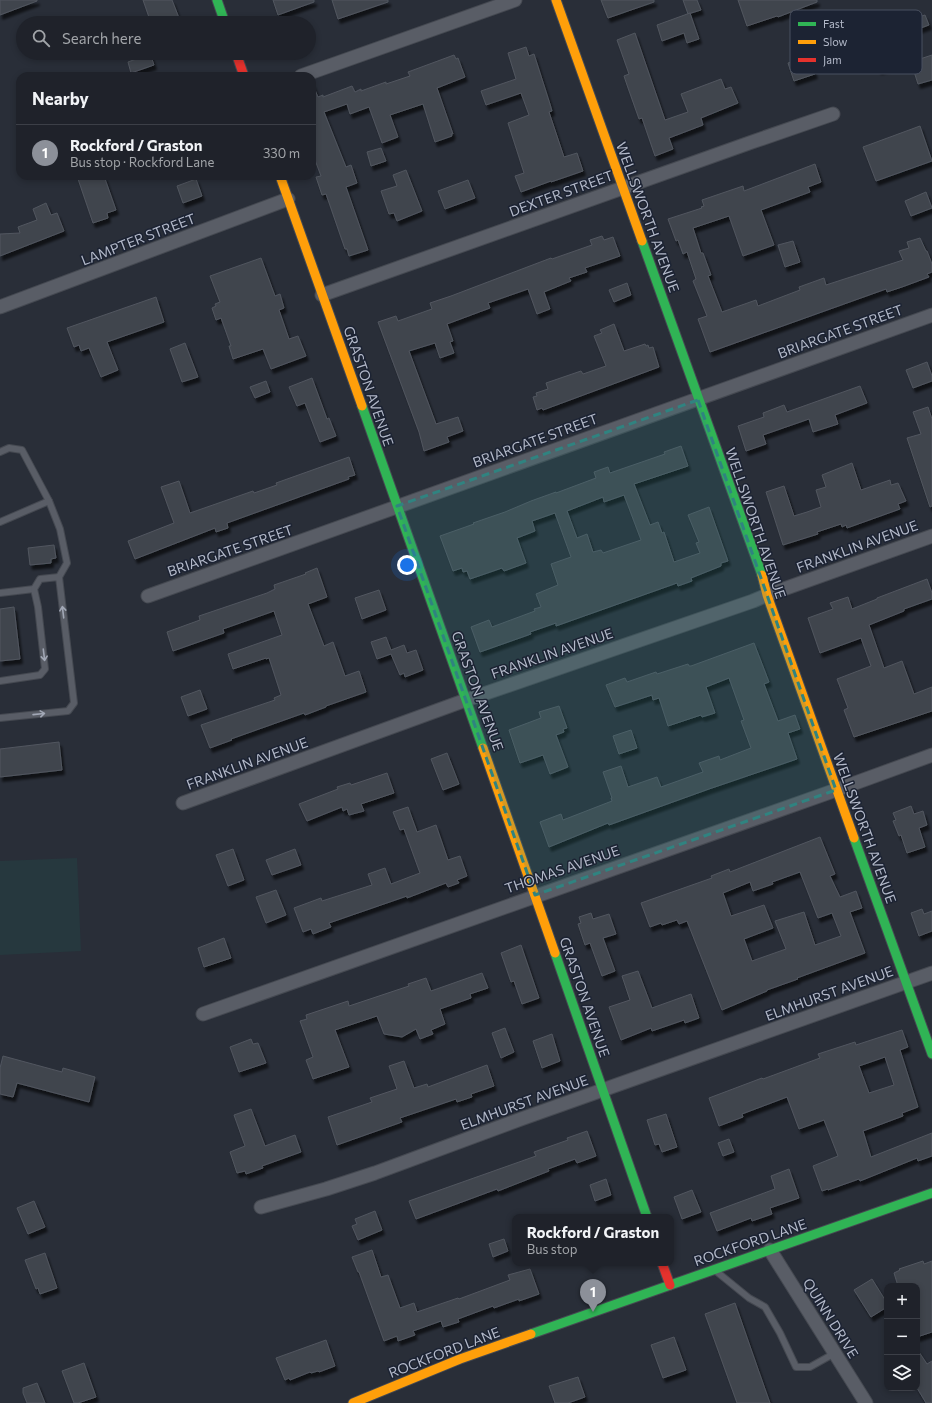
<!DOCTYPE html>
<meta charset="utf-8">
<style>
:root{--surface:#1f222a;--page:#2c2f36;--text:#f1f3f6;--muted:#a1a4a8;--line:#3c3f47;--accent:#8c9099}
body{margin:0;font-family:Commissioner,sans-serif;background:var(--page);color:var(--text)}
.controls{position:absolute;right:12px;bottom:12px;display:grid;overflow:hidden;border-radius:8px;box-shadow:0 2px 6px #0003}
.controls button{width:36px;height:36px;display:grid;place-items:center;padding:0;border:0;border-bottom:1px solid var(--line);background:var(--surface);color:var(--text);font:20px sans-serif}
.you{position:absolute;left:407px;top:565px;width:14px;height:14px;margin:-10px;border:3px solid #fff;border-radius:50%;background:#1a73e8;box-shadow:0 0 0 6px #1a73e833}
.badge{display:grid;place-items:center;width:26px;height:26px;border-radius:50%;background:var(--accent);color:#fff;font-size:13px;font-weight:700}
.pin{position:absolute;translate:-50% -33px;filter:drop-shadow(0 1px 2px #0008)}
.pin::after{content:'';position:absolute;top:21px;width:14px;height:12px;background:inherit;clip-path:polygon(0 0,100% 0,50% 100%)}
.popup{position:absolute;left:512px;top:1214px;width:162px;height:52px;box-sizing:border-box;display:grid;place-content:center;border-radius:8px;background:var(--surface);filter:drop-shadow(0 1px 3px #0005);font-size:13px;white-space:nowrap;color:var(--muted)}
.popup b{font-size:15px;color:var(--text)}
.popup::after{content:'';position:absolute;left:50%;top:100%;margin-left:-8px;border:8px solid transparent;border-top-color:var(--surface)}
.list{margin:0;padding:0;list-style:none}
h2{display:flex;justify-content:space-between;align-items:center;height:52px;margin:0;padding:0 16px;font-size:17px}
h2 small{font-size:13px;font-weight:400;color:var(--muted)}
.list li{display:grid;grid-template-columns:26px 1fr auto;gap:12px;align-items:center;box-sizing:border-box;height:56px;padding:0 16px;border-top:1px solid var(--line)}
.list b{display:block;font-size:15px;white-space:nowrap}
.list p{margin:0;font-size:13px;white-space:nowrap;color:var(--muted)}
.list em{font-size:13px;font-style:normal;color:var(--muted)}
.icon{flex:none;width:22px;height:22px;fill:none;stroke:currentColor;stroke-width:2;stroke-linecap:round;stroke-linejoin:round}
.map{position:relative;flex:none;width:932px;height:1403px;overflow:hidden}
.search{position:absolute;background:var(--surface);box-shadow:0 2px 6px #0003;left:16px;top:16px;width:300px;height:44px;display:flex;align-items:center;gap:10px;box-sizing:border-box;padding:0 14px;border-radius:22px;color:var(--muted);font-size:15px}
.panel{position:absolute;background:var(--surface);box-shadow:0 2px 6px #0003;left:16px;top:72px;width:300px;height:108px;border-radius:12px}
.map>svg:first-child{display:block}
</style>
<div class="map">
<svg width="932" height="1403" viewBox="0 0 932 1403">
<defs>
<filter id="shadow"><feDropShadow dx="2.5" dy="4.5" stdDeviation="1" flood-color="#0009"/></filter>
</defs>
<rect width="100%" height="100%" fill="#292e38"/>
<!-- green -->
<path fill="#26383e" d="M 77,858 L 81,951 L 0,955 L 0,861 Z"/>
<!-- building -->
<g fill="#41454e" stroke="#51565f" fill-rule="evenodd" filter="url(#shadow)">
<path d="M 0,0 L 37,0 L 37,1 L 0,15 Z"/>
<path d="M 143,0 L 172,0 L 181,23 L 151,23 Z"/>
<path d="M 273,0 L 314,0 L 314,2 L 278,15 Z"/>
<path d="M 332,0 L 388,0 L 388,2 L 338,19 Z"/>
<path d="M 601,0 L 654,0 L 654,2 L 608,18 Z"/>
<path d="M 683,0 L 697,0 L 701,10 L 688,14 Z"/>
<path d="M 738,0 L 817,0 L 817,2 L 778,17 L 777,16 L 747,26 Z"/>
<path d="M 690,13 L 699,39 L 687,43 L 684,33 L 662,41 L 657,25 Z"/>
<path d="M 914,14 L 915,18 L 925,15 L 929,25 L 891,39 L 900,63 L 879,70 L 866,35 L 898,24 L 897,20 Z"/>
<path d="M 635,33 L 665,120 L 688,112 L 681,94 L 721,79 L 725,89 L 731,87 L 738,103 L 701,118 L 703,125 L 669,138 L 673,149 L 655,156 L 642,118 L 639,119 L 627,85 L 624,76 L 629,74 L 617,40 Z"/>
<path d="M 526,47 L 529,56 L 534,54 L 550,104 L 552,111 L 549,112 L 564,157 L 577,153 L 583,171 L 551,182 L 551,181 L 521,192 L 515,176 L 524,173 L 508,123 L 529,115 L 521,93 L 486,105 L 481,91 L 516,79 L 508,53 Z"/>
<path d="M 134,53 L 150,53 L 154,65 L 131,73 L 128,62 L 136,59 Z"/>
<path d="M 454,55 L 456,59 L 458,58 L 465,77 L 437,88 L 453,134 L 451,134 L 452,136 L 435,142 L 423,104 L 390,115 L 398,137 L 382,143 L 369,107 L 350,114 L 347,104 L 324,112 L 346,167 L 351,165 L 357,183 L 346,187 L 368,250 L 349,256 L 347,249 L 345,249 L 326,194 L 322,195 L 316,177 L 321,176 L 312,152 L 312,83 L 318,97 L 323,95 L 323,97 L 352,86 L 355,92 L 361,89 L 361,91 L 386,82 L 386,84 L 410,76 L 408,72 Z"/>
<path d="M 932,55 L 932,80 L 918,84 L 911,62 Z"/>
<path d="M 808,56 L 815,74 L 794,81 L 788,63 Z"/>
<path d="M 920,126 L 932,161 L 876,181 L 863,147 Z"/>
<path d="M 381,148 L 386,161 L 371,166 L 367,152 Z"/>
<path d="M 815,164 L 821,182 L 808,187 L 810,192 L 761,210 L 774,245 L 743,256 L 729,216 L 693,228 L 701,253 L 703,253 L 711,275 L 708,276 L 722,312 L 756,300 L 758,306 L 800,290 L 799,287 L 824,278 L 826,285 L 903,260 L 899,251 L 909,248 L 907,242 L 920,238 L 926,251 L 927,251 L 932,264 L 932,272 L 927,274 L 929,277 L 902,287 L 887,292 L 886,289 L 710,352 L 698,319 L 707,316 L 693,281 L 696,279 L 687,252 L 683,254 L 678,240 L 676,241 L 668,219 L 702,208 L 701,207 L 704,206 L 702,200 L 743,186 L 744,191 Z"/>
<path d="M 406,170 L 422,211 L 397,221 L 394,213 L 389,214 L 381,191 L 397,186 L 393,175 Z"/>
<path d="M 77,176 L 104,176 L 116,210 L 107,213 L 108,218 L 93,223 Z"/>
<path d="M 196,179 L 202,196 L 183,203 L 177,186 Z"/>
<path d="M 468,180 L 475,198 L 445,209 L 438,191 Z"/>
<path d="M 926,192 L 932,208 L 911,216 L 905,201 Z"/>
<path d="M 46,203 L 51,215 L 57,213 L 64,231 L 0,256 L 0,234 L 20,233 L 18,227 L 37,220 L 33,209 Z"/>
<path d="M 602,236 L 604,240 L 613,237 L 620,256 L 585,268 L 587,272 L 569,278 L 571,281 L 544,292 L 550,309 L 537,314 L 528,289 L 488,303 L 490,308 L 447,324 L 453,341 L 450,342 L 454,353 L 440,358 L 435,343 L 409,351 L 436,424 L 458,417 L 463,431 L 447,437 L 449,442 L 424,451 L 419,432 L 378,322 L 396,316 L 398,321 L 432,309 L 430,303 L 451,296 L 551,258 L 552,259 L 592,245 L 590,240 Z"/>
<path d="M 793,241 L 800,262 L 785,267 L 778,245 Z"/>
<path d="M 261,258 L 275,296 L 280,294 L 284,308 L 279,310 L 289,339 L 298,336 L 306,356 L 271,369 L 263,349 L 233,359 L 229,346 L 231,346 L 221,318 L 216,320 L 212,308 L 216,306 L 215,304 L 220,302 L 210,276 Z"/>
<path d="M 627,283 L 631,295 L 614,302 L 609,290 Z"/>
<path d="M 156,297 L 164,322 L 107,342 L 118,370 L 101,377 L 89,348 L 81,351 L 79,345 L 74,347 L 67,328 Z"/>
<path d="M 614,324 L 624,351 L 645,344 L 646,346 L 648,345 L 649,348 L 653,347 L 659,367 L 543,410 L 542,408 L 537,410 L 533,397 L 537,396 L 536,393 L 548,389 L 546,383 L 581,371 L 583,374 L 606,366 L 594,336 L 602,333 L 600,330 Z"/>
<path d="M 185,343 L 198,377 L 182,382 L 170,349 Z"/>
<path d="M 927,362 L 932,376 L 932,381 L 913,388 L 906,370 Z"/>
<path d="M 312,378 L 327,419 L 329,418 L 336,436 L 320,442 L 305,403 L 297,406 L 289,387 Z"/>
<path d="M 266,381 L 270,392 L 255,398 L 250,387 Z"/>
<path d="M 860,386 L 867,403 L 835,415 L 838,424 L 813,432 L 809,419 L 763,435 L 766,444 L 746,451 L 738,426 L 764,417 L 763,413 L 784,405 L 787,412 Z"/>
<path d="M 928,407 L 932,419 L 932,506 L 930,507 L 907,438 L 921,434 L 913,412 Z"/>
<path d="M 681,446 L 688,466 L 634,484 L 650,525 L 658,522 L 662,533 L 664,532 L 674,562 L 700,553 L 696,543 L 699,542 L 688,515 L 709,507 L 728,561 L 721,563 L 721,566 L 691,578 L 692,581 L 678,586 L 677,583 L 556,626 L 556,623 L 530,632 L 531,634 L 480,652 L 471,627 L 489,620 L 492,627 L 535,611 L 534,609 L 541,607 L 536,594 L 558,585 L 551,564 L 571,557 L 555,513 L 532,521 L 535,531 L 517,538 L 526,563 L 504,571 L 502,568 L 470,579 L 467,571 L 463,572 L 462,568 L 453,571 L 440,536 L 474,524 L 473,523 L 505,512 L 531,501 L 556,492 L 556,493 L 596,478 L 594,472 L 608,467 L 610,473 L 665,454 L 664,452 ZM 624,495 L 641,540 L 603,553 L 601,550 L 593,552 L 587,534 L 577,538 L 567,511 L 603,497 L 604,502 Z"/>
<path d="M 349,457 L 355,475 L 348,477 L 349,479 L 227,523 L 228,528 L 216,532 L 215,528 L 135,559 L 128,541 L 174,523 L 161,487 L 179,481 L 190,513 L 253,491 L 254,493 L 277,485 L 276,483 Z"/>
<path d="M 852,463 L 861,490 L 890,480 L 891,485 L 898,483 L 906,501 L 898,504 L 900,509 L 847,528 L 846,525 L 842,527 L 841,524 L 817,532 L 818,534 L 783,545 L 766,492 L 784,486 L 794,516 L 807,512 L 821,507 L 816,490 L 826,487 L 822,475 Z"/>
<path d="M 54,545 L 56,558 L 51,559 L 51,563 L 30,565 L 28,548 Z"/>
<path d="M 317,568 L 327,597 L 308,604 L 324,646 L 333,642 L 345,676 L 359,671 L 366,692 L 326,706 L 326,707 L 305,715 L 304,713 L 231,739 L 232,740 L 210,748 L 201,725 L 275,700 L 274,698 L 281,695 L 269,658 L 266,659 L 266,658 L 233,669 L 228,654 L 282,635 L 274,611 L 223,629 L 224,633 L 173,651 L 167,632 L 200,620 L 199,616 L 267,593 L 275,589 L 274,585 L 306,574 L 305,573 Z"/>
<path d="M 927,579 L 932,593 L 932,599 L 904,609 L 904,611 L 869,625 L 884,668 L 902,661 L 914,694 L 932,687 L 932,711 L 854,737 L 844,710 L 848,708 L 837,679 L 871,666 L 861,638 L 820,653 L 808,618 L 833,609 L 830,603 L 848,597 L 852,609 L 877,599 L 877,598 Z"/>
<path d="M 379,590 L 386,610 L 362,619 L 355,598 Z"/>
<path d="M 14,607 L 20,659 L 0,661 L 0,609 Z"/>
<path d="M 386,637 L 391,650 L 404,645 L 407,653 L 416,650 L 423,670 L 405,677 L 404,673 L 400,675 L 391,654 L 377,659 L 371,642 Z"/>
<path d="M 754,643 L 769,682 L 764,684 L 778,721 L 795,715 L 800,729 L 788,733 L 797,759 L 709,789 L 609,825 L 608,823 L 549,847 L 540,822 L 561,814 L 563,820 L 612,801 L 611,798 L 612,798 L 603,772 L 621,766 L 628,787 L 657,777 L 661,787 L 703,772 L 699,763 L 719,756 L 720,760 L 751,748 L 741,721 L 744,720 L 729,678 L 706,687 L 715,713 L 702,717 L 701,715 L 668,726 L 659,698 L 653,700 L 652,695 L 615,707 L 606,685 L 625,678 L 627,682 L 656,672 L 657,674 L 688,664 L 689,666 L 691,666 Z"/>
<path d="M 200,690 L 207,709 L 188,716 L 181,697 Z"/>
<path d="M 559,706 L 567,728 L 563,729 L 564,732 L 556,735 L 568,767 L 550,774 L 543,755 L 520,763 L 509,730 L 541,718 L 539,712 Z"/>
<path d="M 631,730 L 637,748 L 619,754 L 613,736 Z"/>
<path d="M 59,742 L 62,770 L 0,777 L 0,749 Z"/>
<path d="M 447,753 L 459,784 L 443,790 L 431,759 Z"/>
<path d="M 387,773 L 394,793 L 361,804 L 364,811 L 349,815 L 347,809 L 343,811 L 342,807 L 307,821 L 299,804 L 338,789 L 337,787 L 350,783 L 351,785 Z"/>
<path d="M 911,806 L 914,814 L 923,811 L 927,825 L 919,828 L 925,847 L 907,853 L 901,835 L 899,836 L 893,821 L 896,820 L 893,813 Z"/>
<path d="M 408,807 L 417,832 L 436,825 L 448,860 L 460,856 L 467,876 L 457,880 L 459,883 L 448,887 L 446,883 L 407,898 L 407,896 L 329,923 L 331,927 L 313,934 L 311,929 L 303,932 L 294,908 L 321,898 L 322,901 L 372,885 L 368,874 L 385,868 L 391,884 L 420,873 L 404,829 L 400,830 L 393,812 Z"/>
<path d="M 820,837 L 835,874 L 830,876 L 840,897 L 856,891 L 862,908 L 850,912 L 865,953 L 797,978 L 798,979 L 767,990 L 767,991 L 722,1010 L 687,921 L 679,924 L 677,920 L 662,925 L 661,923 L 650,927 L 641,903 L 712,878 L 711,876 L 729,869 L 730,872 ZM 800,872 L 818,918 L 832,913 L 841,936 L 815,945 L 804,912 L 775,921 L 786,949 L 752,961 L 744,939 L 773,928 L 764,905 L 731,916 L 723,893 L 750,882 L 753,891 L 773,884 L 772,882 Z"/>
<path d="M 233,849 L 244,880 L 228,886 L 216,855 Z"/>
<path d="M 295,849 L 301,865 L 272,875 L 266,860 Z"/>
<path d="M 276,890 L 286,915 L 266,923 L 256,897 Z"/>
<path d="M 922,909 L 924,914 L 932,911 L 932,931 L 919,936 L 911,913 Z"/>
<path d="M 591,913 L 593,919 L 609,914 L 616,934 L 603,938 L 615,971 L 602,976 L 590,943 L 585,945 L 578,924 L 581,923 L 579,917 Z"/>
<path d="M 224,938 L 231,958 L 204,967 L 198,948 Z"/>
<path d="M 521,945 L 539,998 L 522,1004 L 514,981 L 511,982 L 501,953 Z"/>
<path d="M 638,971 L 652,1008 L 691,994 L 699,1018 L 685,1023 L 684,1020 L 652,1031 L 651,1028 L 621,1040 L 609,1007 L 630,1000 L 622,976 Z"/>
<path d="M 482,973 L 488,988 L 470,994 L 471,998 L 440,1009 L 445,1024 L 431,1030 L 433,1034 L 420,1039 L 416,1029 L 402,1037 L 384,1034 L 377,1016 L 335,1030 L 349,1067 L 313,1079 L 306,1060 L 313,1057 L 300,1021 L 307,1019 L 306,1015 L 348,1001 L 349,1006 L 409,986 L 408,984 L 426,978 L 431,991 Z"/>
<path d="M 505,1028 L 514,1052 L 501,1058 L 492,1033 Z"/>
<path d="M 902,1030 L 908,1047 L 900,1050 L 918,1107 L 902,1113 L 903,1116 L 863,1131 L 871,1157 L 932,1133 L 932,1156 L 918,1161 L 917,1158 L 860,1181 L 859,1179 L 828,1190 L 828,1189 L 822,1191 L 813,1166 L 838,1156 L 824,1120 L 799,1129 L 787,1097 L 742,1114 L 743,1117 L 719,1126 L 709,1098 L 762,1078 L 763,1079 L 820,1058 L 818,1054 L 855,1042 L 856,1045 ZM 885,1057 L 894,1085 L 869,1093 L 859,1066 Z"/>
<path d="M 552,1034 L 560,1061 L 542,1068 L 533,1041 Z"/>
<path d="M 251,1039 L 253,1044 L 258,1043 L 266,1063 L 239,1072 L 230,1047 Z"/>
<path d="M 3,1056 L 62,1072 L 63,1068 L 95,1077 L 89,1102 L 17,1083 L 13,1097 L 0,1094 L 0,1068 Z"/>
<path d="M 404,1061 L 414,1088 L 427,1084 L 428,1087 L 487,1065 L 494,1086 L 471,1094 L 472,1097 L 457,1102 L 456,1099 L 400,1118 L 402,1122 L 337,1145 L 328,1117 L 372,1102 L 370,1098 L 397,1089 L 389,1066 Z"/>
<path d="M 251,1109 L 265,1146 L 295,1135 L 301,1152 L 262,1166 L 263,1168 L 246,1174 L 245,1171 L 237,1173 L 230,1152 L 245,1146 L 234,1115 Z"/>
<path d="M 666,1114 L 677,1147 L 662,1152 L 659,1144 L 655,1145 L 647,1120 Z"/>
<path d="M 587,1131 L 596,1156 L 577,1163 L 575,1159 L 548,1169 L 549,1171 L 498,1191 L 497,1189 L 416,1219 L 409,1201 L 536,1156 L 534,1152 L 568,1140 L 567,1138 Z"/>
<path d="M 729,1139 L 734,1152 L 723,1156 L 718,1143 Z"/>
<path d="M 789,1169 L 799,1198 L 770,1208 L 772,1214 L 752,1221 L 751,1218 L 717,1231 L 710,1213 L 775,1189 L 771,1176 Z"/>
<path d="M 606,1179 L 611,1195 L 595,1201 L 590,1185 Z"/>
<path d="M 692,1190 L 701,1212 L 682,1219 L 674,1197 Z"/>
<path d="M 34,1201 L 45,1227 L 28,1234 L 17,1208 Z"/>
<path d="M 375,1211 L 382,1230 L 358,1240 L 352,1226 L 357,1224 L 355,1219 Z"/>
<path d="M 504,1239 L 508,1251 L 493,1257 L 489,1244 Z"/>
<path d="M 372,1250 L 381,1277 L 388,1275 L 400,1308 L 414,1303 L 417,1312 L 458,1298 L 459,1299 L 510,1280 L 508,1275 L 530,1269 L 539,1294 L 519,1301 L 519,1299 L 494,1308 L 493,1306 L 458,1319 L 459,1322 L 443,1327 L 441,1321 L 413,1331 L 415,1335 L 398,1341 L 397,1336 L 384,1341 L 359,1272 L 358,1272 L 352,1257 Z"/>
<path d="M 45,1253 L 57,1288 L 40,1294 L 38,1288 L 36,1289 L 25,1260 Z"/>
<path d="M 923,1261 L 924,1264 L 932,1261 L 932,1332 L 917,1337 L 917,1286 L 898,1286 L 894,1273 L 900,1270 L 899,1269 Z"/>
<path d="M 872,1279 L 887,1303 L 887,1307 L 871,1317 L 854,1290 Z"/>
<path d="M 735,1303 L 758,1369 L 770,1403 L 737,1403 L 705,1314 Z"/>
<path d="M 674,1337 L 686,1370 L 663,1378 L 651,1345 Z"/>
<path d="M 326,1340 L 335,1366 L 319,1372 L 318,1371 L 311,1373 L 310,1372 L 290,1380 L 289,1378 L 285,1380 L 276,1358 Z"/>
<path d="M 917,1349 L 927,1364 L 932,1361 L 932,1403 L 926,1403 L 917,1388 Z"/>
<path d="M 84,1363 L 96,1397 L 78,1403 L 74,1403 L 62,1371 Z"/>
<path d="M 578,1377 L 585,1397 L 568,1403 L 555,1403 L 549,1386 Z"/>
<path d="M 37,1383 L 45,1403 L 27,1403 L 23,1393 L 23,1388 Z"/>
</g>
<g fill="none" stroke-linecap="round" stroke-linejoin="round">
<!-- lane casing -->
<g stroke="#454951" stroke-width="8">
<g id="lane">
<path d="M 0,452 L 9,448 L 22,450 L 49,501 L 0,522"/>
<path d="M 49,501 L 60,529 L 67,563 L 59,577"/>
<path d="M 0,593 L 34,589"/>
<path d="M 0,681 L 40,675 L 45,669 L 38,607 L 34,589 L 40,579 L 59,577 L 74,703 L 68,711 L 0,718"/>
<path d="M 717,1272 L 749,1298 L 765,1307 L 780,1333 L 796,1367 L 810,1367 L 835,1353"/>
</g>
</g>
<!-- street casing -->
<g stroke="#454951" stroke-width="15">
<g id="street">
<path d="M 301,76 L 515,0"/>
<path d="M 322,295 L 752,142 L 833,114"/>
<path d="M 0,307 L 288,199"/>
<path d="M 148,596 L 932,315"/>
<path d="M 183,803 L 466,700 L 753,601 L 767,595 L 932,536"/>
<path d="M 203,1014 L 836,790 L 932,755"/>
<path d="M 261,1207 L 326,1189 L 375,1173 L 521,1119 L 932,973"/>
<path d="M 770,1250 L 866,1403"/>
</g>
</g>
<!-- fast casing -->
<g stroke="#454951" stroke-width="11">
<g id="fast">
<path d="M 217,0 L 225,23"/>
<path d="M 642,241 L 762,575"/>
<path d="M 362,406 L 483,748"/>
<path d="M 854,838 L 932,1054"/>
<path d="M 555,953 L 647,1217"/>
<path d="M 531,1334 L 932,1193"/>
</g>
</g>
<!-- slow casing -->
<g stroke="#454951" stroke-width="11">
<g id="slow">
<path d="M 556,0 L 642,241"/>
<path d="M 280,176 L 362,406"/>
<path d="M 762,575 L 767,595 L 854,838"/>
<path d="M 483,748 L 555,953"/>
<path d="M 353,1403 L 460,1359 L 531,1334"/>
</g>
</g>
<!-- jam casing -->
<g stroke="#454951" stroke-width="11">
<g id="jam">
<path d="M 236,53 L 244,76"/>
<path d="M 662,1263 L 670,1285"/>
</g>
</g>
<!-- lane -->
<use href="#lane" stroke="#595d66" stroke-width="6"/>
<!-- street -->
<use href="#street" stroke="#595d66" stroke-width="13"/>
<!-- fast -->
<use href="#fast" stroke="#30b455" stroke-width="9"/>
<!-- slow -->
<use href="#slow" stroke="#ff9f0a" stroke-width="9"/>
<!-- jam -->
<use href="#jam" stroke="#e5322d" stroke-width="9"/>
</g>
<!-- one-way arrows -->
<defs><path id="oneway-shaft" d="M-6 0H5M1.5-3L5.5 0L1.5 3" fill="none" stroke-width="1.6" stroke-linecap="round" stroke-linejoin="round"/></defs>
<g stroke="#a1a7b5">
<use href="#oneway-shaft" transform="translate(63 612) rotate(-97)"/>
<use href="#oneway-shaft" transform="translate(44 655) rotate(83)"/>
<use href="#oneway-shaft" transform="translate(39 714) rotate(-6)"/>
</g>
<!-- marked area -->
<path fill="#308380" fill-opacity="0.2" stroke="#308380" stroke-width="3" stroke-dasharray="8 5" stroke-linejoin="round" d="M 698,400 L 836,790 L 535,895 L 397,506 Z"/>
<g text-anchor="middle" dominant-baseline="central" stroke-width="3" stroke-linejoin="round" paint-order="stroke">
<!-- street labels -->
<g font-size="14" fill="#b3b9c9" stroke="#1c2333">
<text transform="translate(561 193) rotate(-20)">DEXTER STREET</text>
<text transform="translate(648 217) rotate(70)">WELLSWORTH AVENUE</text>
<text transform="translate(138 239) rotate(-21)">LAMPTER STREET</text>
<text transform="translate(840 331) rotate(-20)">BRIARGATE STREET</text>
<text transform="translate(369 386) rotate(71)">GRASTON AVENUE</text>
<text transform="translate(535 440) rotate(-20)">BRIARGATE STREET</text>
<text transform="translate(756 523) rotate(71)">WELLSWORTH AVENUE</text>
<text transform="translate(857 546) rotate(-20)">FRANKLIN AVENUE</text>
<text transform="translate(230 550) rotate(-19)">BRIARGATE STREET</text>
<text transform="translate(552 653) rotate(-19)">FRANKLIN AVENUE</text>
<text transform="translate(478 691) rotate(70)">GRASTON AVENUE</text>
<text transform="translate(247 763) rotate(-20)">FRANKLIN AVENUE</text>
<text transform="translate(865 828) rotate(70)">WELLSWORTH AVENUE</text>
<text transform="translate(562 869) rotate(-19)">THOMAS AVENUE</text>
<text transform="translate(829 993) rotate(-20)">ELMHURST AVENUE</text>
<text transform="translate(585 997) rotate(71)">GRASTON AVENUE</text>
<text transform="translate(524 1102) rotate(-20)">ELMHURST AVENUE</text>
<text transform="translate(750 1242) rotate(-19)">ROCKFORD LANE</text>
<text transform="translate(831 1318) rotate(58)">QUINN DRIVE</text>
<text transform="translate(444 1352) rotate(-21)">ROCKFORD LANE</text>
</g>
</g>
<!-- legend -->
<rect x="790" y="10" width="132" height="64" rx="6" fill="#1c2333" stroke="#495060" stroke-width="1"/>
<rect x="798" y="22" width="18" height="4" fill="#30b455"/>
<rect x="798" y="40" width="18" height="4" fill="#ff9f0a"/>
<rect x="798" y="58" width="18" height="4" fill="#e5322d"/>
<g font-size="11" fill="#b3b9c9">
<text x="823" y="28">Fast</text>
<text x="823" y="46">Slow</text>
<text x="823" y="64">Jam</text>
</g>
</svg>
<div class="controls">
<button>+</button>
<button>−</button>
<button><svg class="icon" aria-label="layers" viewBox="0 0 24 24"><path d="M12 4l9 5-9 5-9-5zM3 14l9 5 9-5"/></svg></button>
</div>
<div class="you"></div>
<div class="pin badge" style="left:593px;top:1312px">1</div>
<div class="popup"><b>Rockford / Graston</b>Bus stop</div>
<div class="search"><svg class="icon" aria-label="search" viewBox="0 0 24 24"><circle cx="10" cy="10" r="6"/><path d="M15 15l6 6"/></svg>Search here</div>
<section class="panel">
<h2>Nearby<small></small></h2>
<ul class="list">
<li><span class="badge">1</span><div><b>Rockford / Graston</b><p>Bus stop · Rockford Lane</p></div><em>330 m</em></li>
</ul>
</section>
</div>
